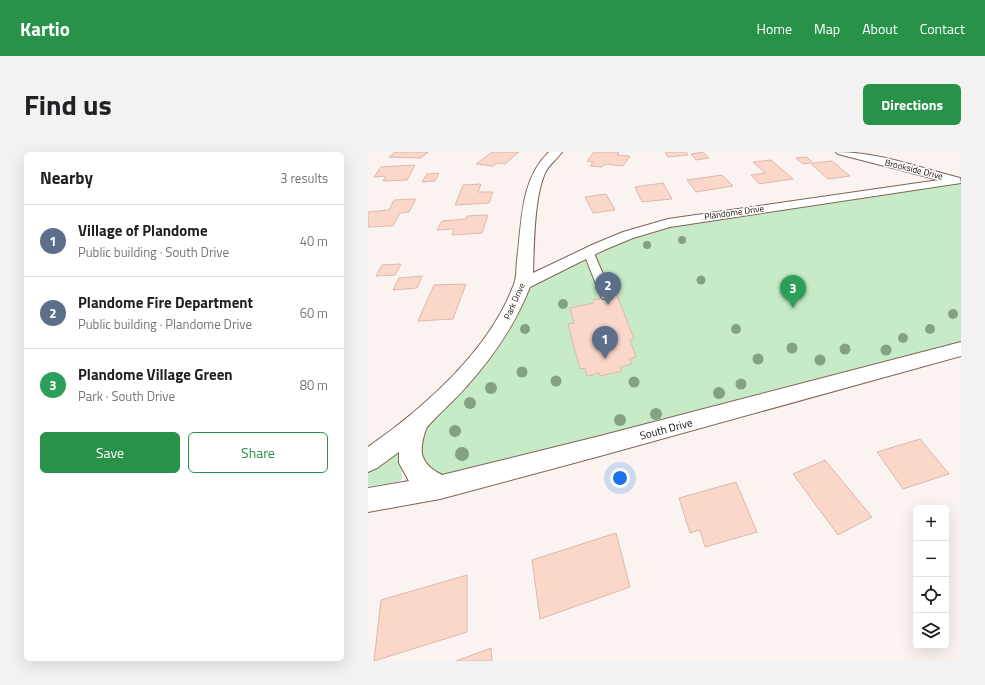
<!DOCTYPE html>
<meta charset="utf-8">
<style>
:root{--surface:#fff;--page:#f2f2f2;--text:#202124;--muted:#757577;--line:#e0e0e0;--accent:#299249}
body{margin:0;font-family:"Titillium Web",sans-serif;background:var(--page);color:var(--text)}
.controls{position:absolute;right:12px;bottom:12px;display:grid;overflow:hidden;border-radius:6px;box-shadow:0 4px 16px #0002}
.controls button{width:36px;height:36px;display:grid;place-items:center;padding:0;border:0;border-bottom:1px solid var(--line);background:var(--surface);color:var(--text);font:20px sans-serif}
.you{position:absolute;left:252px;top:326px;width:14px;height:14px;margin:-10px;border:3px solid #fff;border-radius:50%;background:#1a73e8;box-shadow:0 0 0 6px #1a73e833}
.badge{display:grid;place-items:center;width:26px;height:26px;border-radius:50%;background:var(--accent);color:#fff;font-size:13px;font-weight:700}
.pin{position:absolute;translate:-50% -33px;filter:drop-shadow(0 1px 2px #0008)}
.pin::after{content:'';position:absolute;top:21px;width:14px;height:12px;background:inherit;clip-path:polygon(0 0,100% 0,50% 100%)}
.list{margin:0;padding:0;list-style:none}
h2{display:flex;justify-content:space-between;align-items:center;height:52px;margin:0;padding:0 16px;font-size:17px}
h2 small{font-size:13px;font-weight:400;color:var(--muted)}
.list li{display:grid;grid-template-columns:26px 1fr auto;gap:12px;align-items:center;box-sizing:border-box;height:72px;padding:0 16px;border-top:1px solid var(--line)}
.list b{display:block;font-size:15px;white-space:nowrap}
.list p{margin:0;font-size:13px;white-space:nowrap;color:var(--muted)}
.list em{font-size:13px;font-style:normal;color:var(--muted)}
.actions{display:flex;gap:8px;padding:12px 16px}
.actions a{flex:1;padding:9px 0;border:1px solid var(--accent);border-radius:6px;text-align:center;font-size:14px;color:var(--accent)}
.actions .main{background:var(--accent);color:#fff}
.icon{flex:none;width:22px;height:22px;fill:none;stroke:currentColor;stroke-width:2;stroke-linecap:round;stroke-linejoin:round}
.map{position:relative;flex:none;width:593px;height:509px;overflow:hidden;border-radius:6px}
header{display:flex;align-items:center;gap:24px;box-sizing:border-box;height:56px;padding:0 20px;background:var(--accent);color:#fff}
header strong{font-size:19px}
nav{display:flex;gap:22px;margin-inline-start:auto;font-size:14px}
.intro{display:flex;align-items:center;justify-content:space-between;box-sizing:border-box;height:96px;padding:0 24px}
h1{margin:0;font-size:28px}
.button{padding:10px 18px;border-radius:6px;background:var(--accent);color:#fff;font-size:14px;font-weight:700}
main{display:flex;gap:24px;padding:0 24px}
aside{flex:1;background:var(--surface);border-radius:6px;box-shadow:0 4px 16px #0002}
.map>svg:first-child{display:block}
</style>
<header>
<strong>Kartio</strong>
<nav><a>Home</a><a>Map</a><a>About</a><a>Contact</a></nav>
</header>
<div class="intro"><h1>Find us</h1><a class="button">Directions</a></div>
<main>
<aside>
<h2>Nearby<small>3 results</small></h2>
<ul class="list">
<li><span class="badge" style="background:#5c6f8a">1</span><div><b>Village of Plandome</b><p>Public building · South Drive</p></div><em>40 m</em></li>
<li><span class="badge" style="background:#5c6f8a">2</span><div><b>Plandome Fire Department</b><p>Public building · Plandome Drive</p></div><em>60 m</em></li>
<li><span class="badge" style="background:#2e9e5b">3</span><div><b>Plandome Village Green</b><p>Park · South Drive</p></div><em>80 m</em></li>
</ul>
<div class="actions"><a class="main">Save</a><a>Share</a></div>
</aside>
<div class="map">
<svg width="593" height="509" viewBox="0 0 593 509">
<rect width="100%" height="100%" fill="#faf3f0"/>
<!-- green -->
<g fill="#c7ebc6">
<path d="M 588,29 L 593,31 L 593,197 L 72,335 L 43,291 L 87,232 L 155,132 L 280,76 Z"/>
<path d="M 29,299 L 33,300 L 34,327 L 29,330 L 0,334 L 0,320 Z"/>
</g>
<!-- building -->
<g fill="#fbd7ca" stroke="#dcb9ad">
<path d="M 27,0 L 60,0 L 53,6 L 21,5 Z"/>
<path d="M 124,0 L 151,0 L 137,12 L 130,11 L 125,14 L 108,12 Z"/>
<path d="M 226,0 L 251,0 L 249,3 L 262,4 L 255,14 L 237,12 L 234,15 L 222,14 L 225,10 L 219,9 Z"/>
<path d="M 297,0 L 318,0 L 320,3 L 300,5 Z"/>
<path d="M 335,0 L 341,6 L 328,8 L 323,2 Z"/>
<path d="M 439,5 L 445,11 L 464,9 L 482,24 L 460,27 L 442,11 L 435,12 L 428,6 Z"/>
<path d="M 403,8 L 425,27 L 391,32 L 383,23 L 397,21 L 385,10 Z"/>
<path d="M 47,13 L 39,28 L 15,29 L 18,24 L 6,25 L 13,15 Z"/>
<path d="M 71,21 L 67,29 L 54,30 L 59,22 Z"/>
<path d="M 354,23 L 365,34 L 328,40 L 319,28 Z"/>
<path d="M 295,31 L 304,47 L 274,50 L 267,35 Z"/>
<path d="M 113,32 L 110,40 L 125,40 L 121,51 L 87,53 L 95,33 Z"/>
<path d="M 238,42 L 247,58 L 225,61 L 217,45 Z"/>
<path d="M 48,47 L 41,60 L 32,61 L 25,74 L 0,75 L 0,60 L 21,58 L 26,48 Z"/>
<path d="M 120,63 L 114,81 L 84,83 L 86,77 L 69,78 L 74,69 L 98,67 L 99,64 Z"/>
<path d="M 33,112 L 27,123 L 8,124 L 14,113 Z"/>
<path d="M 54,124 L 49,136 L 25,138 L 31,126 Z"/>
<path d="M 98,132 L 85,167 L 50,169 L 66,133 Z"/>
<path d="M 249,143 L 266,187 L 262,188 L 268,205 L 261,207 L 264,212 L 252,215 L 254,219 L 232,224 L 231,221 L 219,224 L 217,216 L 212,217 L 200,172 L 206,171 L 202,156 L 226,151 L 225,148 Z"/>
<path d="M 552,287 L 581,322 L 535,337 L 509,300 Z"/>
<path d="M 457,308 L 504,365 L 470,383 L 425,322 Z"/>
<path d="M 368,330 L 389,380 L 337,395 L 332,378 L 322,381 L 311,346 Z"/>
<path d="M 248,381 L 262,435 L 172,467 L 164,408 Z"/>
<path d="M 99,423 L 99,480 L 6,509 L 13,448 Z"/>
<path d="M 123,496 L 124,509 L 88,509 Z"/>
</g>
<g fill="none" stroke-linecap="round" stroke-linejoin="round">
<!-- service casing -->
<g stroke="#806355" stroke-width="2">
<path id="service" d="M 220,96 L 225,99 L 245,145 L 243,147 L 235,147 L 233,145 L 215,99 Z"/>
</g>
<!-- minor casing -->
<g stroke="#806355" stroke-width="2">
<path id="minor" d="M 181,0 L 194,0 C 189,7 182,12 178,19 C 166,43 166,93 165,121 L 226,92 L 255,80 L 300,67 L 571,28 L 470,2 L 468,0 C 511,0 552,16 592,26 L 593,31 L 302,75 L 265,86 L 236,98 L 162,135 C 147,173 125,205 98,235 C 92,243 60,272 58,277 C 50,300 52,312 74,323 L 232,284 L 593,190 L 593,204 L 232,304 L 72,347 L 0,360 L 0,336 L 41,329 L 31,311 L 31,300 L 9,316 L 0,320 L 0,295 C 56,256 122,198 146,132 C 149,125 148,116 149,108 C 154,71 152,27 181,0 Z"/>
</g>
<!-- service -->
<use href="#service" fill="#fff" fill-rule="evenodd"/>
<!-- minor -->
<use href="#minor" fill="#fff" fill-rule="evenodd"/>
</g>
<!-- trees -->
<g fill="#84a281">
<circle cx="314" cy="88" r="4"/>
<circle cx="279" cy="93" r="4"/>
<circle cx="333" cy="128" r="4.5"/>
<circle cx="195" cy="152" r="5"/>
<circle cx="585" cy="162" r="5"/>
<circle cx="157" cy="177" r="5"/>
<circle cx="368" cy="177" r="5"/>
<circle cx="562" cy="177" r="5"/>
<circle cx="535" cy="186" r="5"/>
<circle cx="424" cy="196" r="5.5"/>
<circle cx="477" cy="197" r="5.5"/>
<circle cx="518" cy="198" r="5.5"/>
<circle cx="390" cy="207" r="5.5"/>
<circle cx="452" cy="208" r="5.5"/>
<circle cx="154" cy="220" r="5.5"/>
<circle cx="188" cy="229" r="5.5"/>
<circle cx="266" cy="230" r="5.5"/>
<circle cx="373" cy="232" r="5.5"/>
<circle cx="123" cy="236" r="6"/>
<circle cx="351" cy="241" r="6"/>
<circle cx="102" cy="251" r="6"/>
<circle cx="288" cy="262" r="6"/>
<circle cx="252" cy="268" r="6"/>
<circle cx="87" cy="279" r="6"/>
<circle cx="94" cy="302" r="7"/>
</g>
<g text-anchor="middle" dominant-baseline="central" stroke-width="3" stroke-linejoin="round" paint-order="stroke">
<!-- far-street labels -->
<g font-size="9" fill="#190e09" stroke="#fff">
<text transform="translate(546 17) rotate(14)">Brookside Drive</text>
<text transform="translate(366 60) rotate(-8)">Plandome Drive</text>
<text transform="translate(146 149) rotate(-66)">Park Drive</text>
</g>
<!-- street labels -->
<g font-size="11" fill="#190e09" stroke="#fff">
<text transform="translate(298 277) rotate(-15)">South Drive</text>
</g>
</g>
</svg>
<div class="controls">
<button>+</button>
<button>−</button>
<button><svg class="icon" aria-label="locate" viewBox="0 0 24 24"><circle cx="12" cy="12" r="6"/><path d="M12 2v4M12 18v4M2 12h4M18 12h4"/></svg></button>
<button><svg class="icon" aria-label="layers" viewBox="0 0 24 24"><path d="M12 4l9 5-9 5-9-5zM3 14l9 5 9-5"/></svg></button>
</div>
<div class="you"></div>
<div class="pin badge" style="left:237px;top:207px;background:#5c6f8a">1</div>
<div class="pin badge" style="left:240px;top:153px;background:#5c6f8a">2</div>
<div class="pin badge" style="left:425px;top:156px;background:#2e9e5b">3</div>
</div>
</main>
